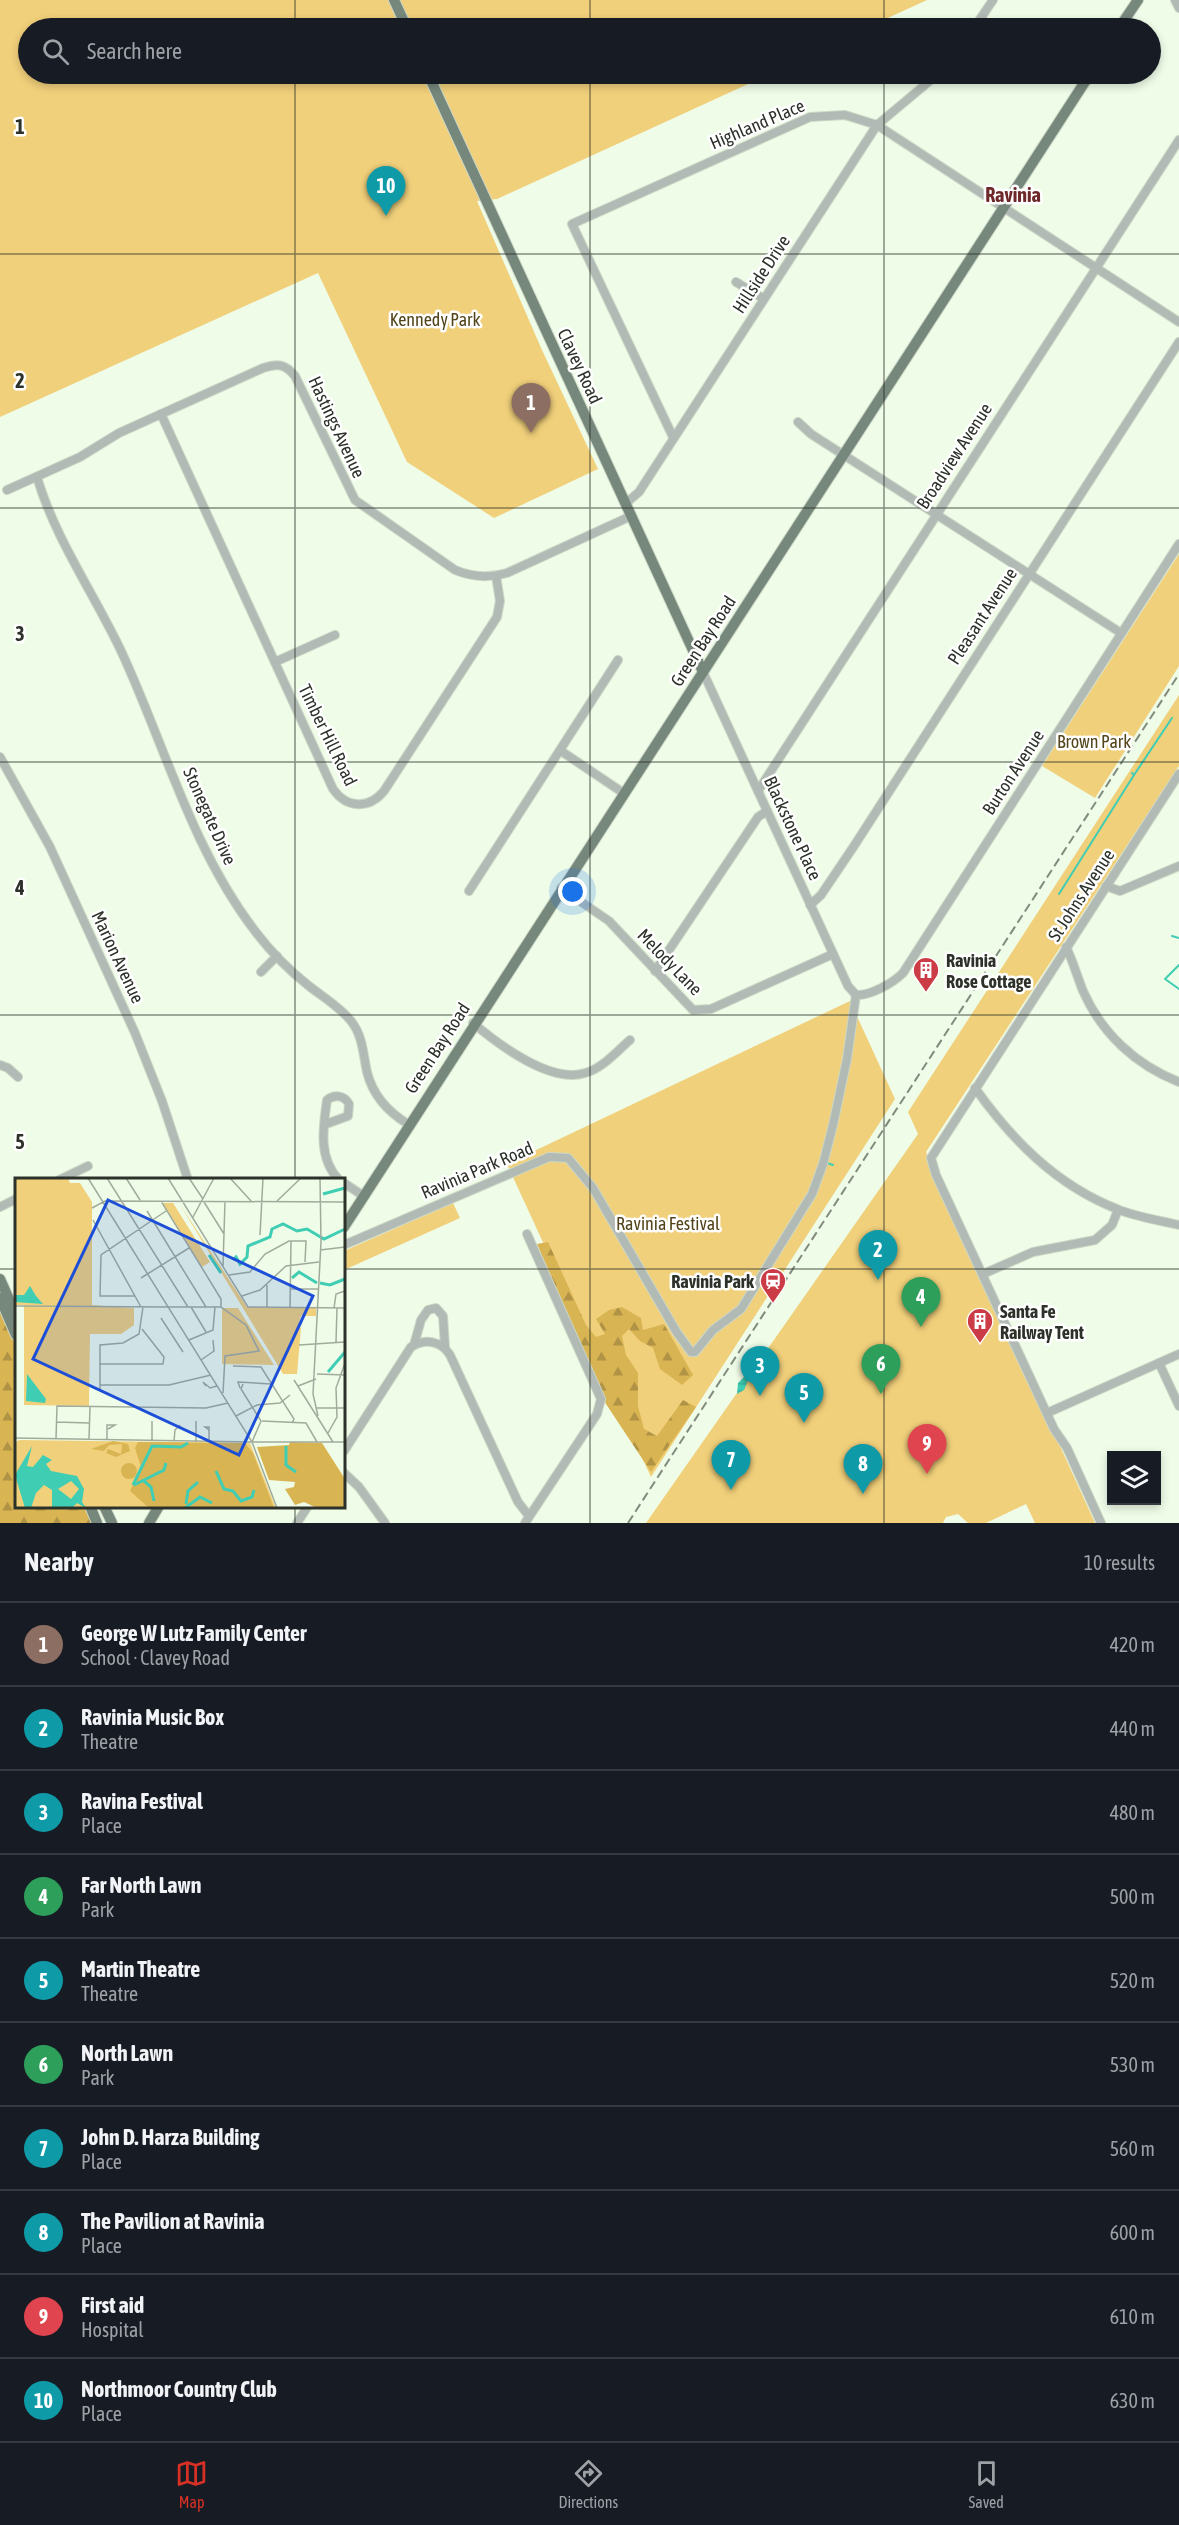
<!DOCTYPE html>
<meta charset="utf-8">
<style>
:root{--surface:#171b24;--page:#20242c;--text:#f1f3f6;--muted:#9ea1a6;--line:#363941;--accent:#d93025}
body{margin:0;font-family:"Asap Condensed",sans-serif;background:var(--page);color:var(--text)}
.controls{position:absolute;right:18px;bottom:18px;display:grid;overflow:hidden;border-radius:0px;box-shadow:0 3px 9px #0003}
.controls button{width:54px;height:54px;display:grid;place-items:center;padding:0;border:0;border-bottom:2px solid var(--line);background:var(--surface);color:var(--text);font:30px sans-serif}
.you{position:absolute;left:573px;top:892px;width:21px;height:21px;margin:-15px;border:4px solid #fff;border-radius:50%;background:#1a73e8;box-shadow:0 0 0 9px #1a73e833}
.badge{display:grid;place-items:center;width:39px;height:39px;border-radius:50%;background:var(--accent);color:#fff;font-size:20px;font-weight:700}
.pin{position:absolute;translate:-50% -50px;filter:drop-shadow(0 2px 3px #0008)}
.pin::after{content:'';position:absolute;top:32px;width:21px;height:18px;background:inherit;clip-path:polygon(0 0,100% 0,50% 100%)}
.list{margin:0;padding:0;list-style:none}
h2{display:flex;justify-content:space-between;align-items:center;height:78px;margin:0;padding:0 24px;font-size:26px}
h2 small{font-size:20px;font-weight:400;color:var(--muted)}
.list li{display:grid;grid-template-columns:39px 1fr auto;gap:18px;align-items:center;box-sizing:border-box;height:84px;padding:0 24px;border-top:2px solid var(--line)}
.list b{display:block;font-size:22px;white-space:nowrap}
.list p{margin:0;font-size:20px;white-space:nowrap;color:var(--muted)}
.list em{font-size:20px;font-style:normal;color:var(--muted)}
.icon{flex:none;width:33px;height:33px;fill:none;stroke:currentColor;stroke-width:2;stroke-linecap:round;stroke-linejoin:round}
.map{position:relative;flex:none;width:1179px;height:1523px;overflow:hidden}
.search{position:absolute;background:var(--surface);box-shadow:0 3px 9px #0003;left:18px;right:18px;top:18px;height:66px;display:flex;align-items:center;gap:15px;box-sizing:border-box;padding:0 21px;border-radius:33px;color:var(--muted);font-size:22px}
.sheet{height:918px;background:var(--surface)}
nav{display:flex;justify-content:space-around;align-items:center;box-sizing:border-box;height:84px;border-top:2px solid var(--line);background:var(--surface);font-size:16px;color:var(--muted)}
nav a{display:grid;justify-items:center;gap:3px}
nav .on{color:var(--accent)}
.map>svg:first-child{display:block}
</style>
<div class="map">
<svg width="1179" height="1523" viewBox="0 0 1179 1523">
<defs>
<pattern id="forest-firs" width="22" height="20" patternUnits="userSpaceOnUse" patternTransform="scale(1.5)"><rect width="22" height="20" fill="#d9b452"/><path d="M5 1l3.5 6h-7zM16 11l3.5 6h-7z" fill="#b09344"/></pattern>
<pattern id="water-rules" width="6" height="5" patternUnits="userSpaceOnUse" patternTransform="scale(1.5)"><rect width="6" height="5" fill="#3fcdb4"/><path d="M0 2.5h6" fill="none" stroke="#38b09b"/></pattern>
</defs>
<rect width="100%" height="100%" fill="#effce8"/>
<!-- green -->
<g fill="#f1d07b">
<path d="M 0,0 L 927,0 L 866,28 L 28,28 L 28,74 L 770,74 L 497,199 L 477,201 L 542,350 L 598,469 L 494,518 L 407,462 L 318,273 L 0,417 Z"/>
<path d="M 1179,554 L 1179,666 L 1095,798 L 1042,766 Z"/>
<path d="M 1179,695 L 1179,766 L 926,1152 L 1095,1523 L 1035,1523 L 1026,1504 L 986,1523 L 968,1523 L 958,1514 L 946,1517 L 943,1523 L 646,1523 L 918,1134 L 908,1112 Z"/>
<path d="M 850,1001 L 895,1099 L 651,1477 L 507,1164 Z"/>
<path d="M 453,1203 L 460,1218 L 344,1270 L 344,1251 Z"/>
</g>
<!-- forest -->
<g fill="url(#forest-firs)">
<path d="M 548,1242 L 586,1325 L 596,1337 L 605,1334 L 596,1319 L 609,1310 L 622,1307 L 641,1318 L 643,1330 L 664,1324 L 693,1375 L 682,1385 L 660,1369 L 653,1348 L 640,1341 L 629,1329 L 622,1336 L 626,1355 L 638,1373 L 638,1406 L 644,1429 L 657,1436 L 683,1400 L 696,1407 L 651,1472 L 606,1404 L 537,1244 Z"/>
<path d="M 0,1307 L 16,1343 L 16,1506 L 86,1507 L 94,1523 L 0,1523 Z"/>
</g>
<!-- water -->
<path fill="url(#water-rules)" d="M 746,1375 L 750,1376 L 744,1390 L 737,1394 L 738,1383 Z"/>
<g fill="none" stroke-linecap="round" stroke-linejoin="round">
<!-- stream -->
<g stroke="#3fcdb4" stroke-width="2">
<path d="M 1134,775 L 1172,718"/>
<path d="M 1059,894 L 1134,775 L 1132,773"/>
<path d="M 1172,936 L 1179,938"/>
<path d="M 1179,965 L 1165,979 L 1179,989"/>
<path d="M 827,1163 L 833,1165"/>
</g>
<!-- minor casing -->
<g stroke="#ccd7c6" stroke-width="10">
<g id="minor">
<path d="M 1175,0 L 1179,8"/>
<path d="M 974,28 L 993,0"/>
<path d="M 736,282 L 764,299"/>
<path d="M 161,414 L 333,789 C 347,809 369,809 384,791 L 497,617 L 500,601 L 496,576"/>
<path d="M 798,422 L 811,434 L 1121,633"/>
<path d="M 673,437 L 572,224 L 810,117 L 845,115 L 877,125 L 1179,322"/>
<path d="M 37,477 C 55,539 95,595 122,653 C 165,746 192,849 255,931 C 270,951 290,971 309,986 C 323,997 340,1007 351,1021 C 363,1036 363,1054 367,1072 C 373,1096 388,1112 408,1124"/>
<path d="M 7,490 L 80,457 L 119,433 L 263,368 C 278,363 285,364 295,376 L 355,500 L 455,570 C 472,577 490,578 507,573 L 631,516"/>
<path d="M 625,504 L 639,492 L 877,125 L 938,74"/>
<path d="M 275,662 L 335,635"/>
<path d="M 703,672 L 848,986 L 856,995"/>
<path d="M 561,751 L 622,792"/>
<path d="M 0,757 L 50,847 L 135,1033 L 162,1101 L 188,1180"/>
<path d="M 758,791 L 1179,140"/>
<path d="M 1106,886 L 1120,891 L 1179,866"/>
<path d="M 561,888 L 609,921 L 693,1010 L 711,1009 L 833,954"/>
<path d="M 469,891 L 618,660"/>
<path d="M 810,905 L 821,895 L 854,846 L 1179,342"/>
<path d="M 1066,947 C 1073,961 1077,976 1083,991 C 1102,1034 1136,1065 1179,1082"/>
<path d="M 655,971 L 758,817 L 767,811"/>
<path d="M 261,972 L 277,956"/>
<path d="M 856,995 C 870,996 893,983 903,973 L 1179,544"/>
<path d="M 473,1023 C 499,1045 551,1084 585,1073 C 603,1068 617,1051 630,1040"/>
<path d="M 0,1065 L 8,1068 L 18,1077"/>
<path d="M 975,1088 C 1012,1140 1056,1185 1117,1209 C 1136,1217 1158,1220 1179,1225"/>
<path d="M 326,1124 L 348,1116 L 349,1104 C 344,1095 334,1094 327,1100 C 323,1128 318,1158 339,1180"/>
<path d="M 59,1180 L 88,1166"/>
<path d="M 344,1183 L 362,1195"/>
<path d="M 0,1207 L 16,1199"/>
<path d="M 344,1245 L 549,1157 L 568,1158 L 593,1188 L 676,1331 L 691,1352 L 695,1352 L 713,1330 L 741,1309 L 812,1194 L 823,1164 L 833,1125 L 847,1059 L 856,995"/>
<path d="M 983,1274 L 1033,1252 L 1095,1240 L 1112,1225 L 1118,1210"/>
<path d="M 414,1345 L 421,1320 L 428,1310 L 436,1308 L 443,1316 L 445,1347"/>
<path d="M 1159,1363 L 1179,1406"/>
<path d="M 1047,1413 L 1179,1354"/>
<path d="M 344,1451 L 411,1347 C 426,1338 441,1341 450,1355 L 518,1502 L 529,1516"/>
<path d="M 344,1473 L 359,1487 L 385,1523"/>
<path d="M 297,1523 L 308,1506"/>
<path d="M 525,1523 L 597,1414 L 601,1399 L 527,1234"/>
<path d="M 1101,1523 L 1067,1448 L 1054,1429 L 936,1175 L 931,1158 L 1179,774"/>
</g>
</g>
<!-- major casing -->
<g stroke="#ccd7c6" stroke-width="12">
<g id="major">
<path d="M 394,0 L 407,28"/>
<path d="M 1119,28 L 1138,0"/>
<path d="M 428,74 L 703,672"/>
<path d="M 344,1227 L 1090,74"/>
<path d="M 0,1279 L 16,1315"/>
<path d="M 0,1298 L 16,1335"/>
<path d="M 90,1506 L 97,1523"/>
<path d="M 104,1506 L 112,1523"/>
<path d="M 149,1523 L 159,1506"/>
</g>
</g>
<!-- minor -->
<use href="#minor" stroke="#b1bab4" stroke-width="8"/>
<!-- major -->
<use href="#major" stroke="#76877b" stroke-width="10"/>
<!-- rail -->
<path stroke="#828b7e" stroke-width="2" stroke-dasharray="9 4.5" stroke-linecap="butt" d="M 628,1523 L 1179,674"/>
</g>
<!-- grid -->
<path fill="none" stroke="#2c3129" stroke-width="1.5" stroke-opacity="0.55" d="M 295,0 L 295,28M 590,0 L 590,28M 884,0 L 884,28M 295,74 L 295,1180M 590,74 L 590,1523M 884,74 L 884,1523M 0,254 L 1179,254M 0,508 L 1179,508M 0,762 L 1179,762M 0,1015 L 1179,1015M 0,1269 L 16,1269M 344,1269 L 1179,1269M 295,1506 L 295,1523"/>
<!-- icons -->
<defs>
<g id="building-pin" transform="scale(1.35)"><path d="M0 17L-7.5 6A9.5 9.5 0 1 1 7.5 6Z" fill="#cc3c46" stroke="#fff"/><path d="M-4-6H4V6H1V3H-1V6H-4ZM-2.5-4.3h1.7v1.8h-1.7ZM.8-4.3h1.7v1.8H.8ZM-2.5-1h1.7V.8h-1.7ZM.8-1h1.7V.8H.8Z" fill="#fff"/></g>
<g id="station-pin" transform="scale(1.35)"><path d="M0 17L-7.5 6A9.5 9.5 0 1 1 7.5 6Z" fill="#cc3c46" stroke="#fff"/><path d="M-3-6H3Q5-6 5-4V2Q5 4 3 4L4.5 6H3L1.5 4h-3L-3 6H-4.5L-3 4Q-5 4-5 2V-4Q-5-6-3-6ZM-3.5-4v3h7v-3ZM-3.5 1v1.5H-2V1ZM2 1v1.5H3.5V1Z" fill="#fff"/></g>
</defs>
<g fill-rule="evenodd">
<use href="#building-pin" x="926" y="970"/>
<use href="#station-pin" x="773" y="1281"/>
<use href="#building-pin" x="980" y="1321"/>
</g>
<g text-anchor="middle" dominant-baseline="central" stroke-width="5" stroke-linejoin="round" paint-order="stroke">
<!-- street labels -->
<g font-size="18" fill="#2c3129" stroke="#fff">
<text transform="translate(757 124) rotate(-23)">Highland Place</text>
<text transform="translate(761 274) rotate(-57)">Hillside Drive</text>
<text transform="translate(580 366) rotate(65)">Clavey Road</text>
<text transform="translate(337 427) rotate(65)">Hastings Avenue</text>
<text transform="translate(954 456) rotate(-57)">Broadview Avenue</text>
<text transform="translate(982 616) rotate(-57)">Pleasant Avenue</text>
<text transform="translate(703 641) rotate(-57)">Green Bay Road</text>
<text transform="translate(328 735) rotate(64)">Timber Hill Road</text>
<text transform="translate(1013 772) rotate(-57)">Burton Avenue</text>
<text transform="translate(210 816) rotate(66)">Stonegate Drive</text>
<text transform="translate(793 828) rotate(65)">Blackstone Place</text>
<text transform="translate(1081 895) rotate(-57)">St Johns Avenue</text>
<text transform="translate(118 957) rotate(65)">Marion Avenue</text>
<text transform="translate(670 962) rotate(46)">Melody Lane</text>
<text transform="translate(437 1048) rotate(-57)">Green Bay Road</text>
<text transform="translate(477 1170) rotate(-23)">Ravinia Park Road</text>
</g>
<!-- park labels -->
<g font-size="18" fill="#53441b" stroke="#fff">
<text x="435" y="319">Kennedy Park</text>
<text x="1094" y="741">Brown Park</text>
<text x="668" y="1223">Ravinia Festival</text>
</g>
<!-- poi labels -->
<g font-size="18" font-weight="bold" fill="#2c3129" stroke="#fff" text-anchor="start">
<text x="946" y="960">Ravinia<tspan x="946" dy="21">Rose Cottage</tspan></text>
<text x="754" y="1281" text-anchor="end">Ravinia Park</text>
<text x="1000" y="1311">Santa Fe<tspan x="1000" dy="21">Railway Tent</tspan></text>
</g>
<!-- neighbourhood labels -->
<g font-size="20" font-weight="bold" fill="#6e282a" stroke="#fff">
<text x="1013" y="194">Ravinia</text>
</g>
</g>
<!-- overview -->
<g transform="translate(15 1178)">
<rect width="330" height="330" fill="#effce8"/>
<path d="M 0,0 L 53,0 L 55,5 L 65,5 L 77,24 L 77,127 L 119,130 L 119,147 L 106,156 L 75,156 L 74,228 L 9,227 L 9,127 L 0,127 ZM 148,25 L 158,25 L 195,84 L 187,89 ZM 164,25 L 232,129 L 301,130 L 301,138 L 286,138 L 283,148 L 286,150 L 282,196 L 268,196 ZM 207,130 L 223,130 L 259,187 L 207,186 ZM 5,262 L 235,265 L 261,330 L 0,330 L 0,264 Z" fill="#f1d07b"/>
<path d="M 98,263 L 113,266 L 115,273 L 101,279 L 91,275 L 93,271 L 106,276 L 107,266 L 94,267 L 89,273 L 76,271 ZM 123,264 L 230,265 L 238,275 L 259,330 L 134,330 L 115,313 L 126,289 L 120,270 ZM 275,264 L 307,265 L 330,301 L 330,330 L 302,330 L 289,324 L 280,327 L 270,311 L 279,309 L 280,304 L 254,302 L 242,269 L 274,267 ZM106 293a8 8 0 1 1 16 0a8 8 0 1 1-16 0Z" fill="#d9b452"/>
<path d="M 15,108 L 21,118 L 28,126 L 0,124 L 0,117 L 9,117 ZM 12,196 L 31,221 L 30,225 L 11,223 ZM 17,268 L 12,288 L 18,289 L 28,277 L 37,282 L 31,286 L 36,293 L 62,298 L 69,311 L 67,324 L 71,330 L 62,325 L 57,330 L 37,330 L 37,312 L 29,307 L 21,315 L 16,330 L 10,330 L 0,297 ZM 56,303 L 64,311 L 56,321 L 43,311 Z" fill="#3fcdb4" fill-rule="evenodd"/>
<path fill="none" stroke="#3fcdb4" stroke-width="3" d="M 308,16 L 330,10M 194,77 L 206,95M 218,82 L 221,79 L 225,86 L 232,79 L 233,68 L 255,59 L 257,51 L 268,46 L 282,53 L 292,51 L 309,61 L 330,51M 277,100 L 284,94 L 302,105M 305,105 L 315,107 L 330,101M 313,194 L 330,174M 271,268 L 271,287 L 281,294M 201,293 L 209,311 L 218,313 L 226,323 L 237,319 L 239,312M 129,303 L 136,309 L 139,323M 118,307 L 137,268 L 166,269 L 173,265M 119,307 L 149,292 L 151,285M 171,326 L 173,313 L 183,304M 170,330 L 185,319 L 197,325"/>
<path fill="none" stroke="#a1ab9c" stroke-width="1.5" d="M 73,0 L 237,264 L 262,330M 92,0 L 173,129M 111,0 L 125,22M 153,0 L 233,129 L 330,130M 174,0 L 188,21M 215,0 L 237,24M 146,23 L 206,121 L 206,129M 262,23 L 286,0M 189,24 L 209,56M 77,30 L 90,23 L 330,24M 132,33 L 191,129M 178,39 L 199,0M 78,42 L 126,129M 245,57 L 248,0M 305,72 L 330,69M 208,88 L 210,23M 214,97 L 235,94 L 250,76 L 274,63 L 291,63 L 290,84M 126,100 L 174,70M 275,111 L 303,111M 120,118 L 85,118 L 86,77 L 151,33M 227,118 L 245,112 L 271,88 L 304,84M 0,128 L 153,129M 153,129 L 206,129M 176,129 L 191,154M 206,129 L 231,147 L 244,173 L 210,178 L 208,215M 252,129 L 252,107M 275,129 L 276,63M 319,130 L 321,116 L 330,113M 146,140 L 168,174M 174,162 L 198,152 L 200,129M 321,164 L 322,130M 284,167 L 330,164M 186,182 L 199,173 L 198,162M 84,186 L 148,186 L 149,179 L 127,151M 218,188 L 246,189 L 279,241 L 277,245M 302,196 L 330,197M 279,202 L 318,264M 228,206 L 226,211 L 246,243 L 237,264 L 330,264M 85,207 L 154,207 L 196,197M 191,208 L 188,204 L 195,210 L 202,208M 283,208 L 301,201M 225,210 L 223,204 L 256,206M 85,211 L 85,167 L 108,165 L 124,156 L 128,129M 301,230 L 330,230M 221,238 L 242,227 L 265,225 L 275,217M 303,238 L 298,216 L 306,64 L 305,0M 181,243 L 181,263M 247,243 L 291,245 L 302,264M 41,244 L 74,245M 194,252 L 190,249 L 194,249 L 194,263M 313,255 L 322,239 L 321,210 L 330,185M 0,260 L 237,264M 41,261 L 42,228 L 191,230 L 213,225M 74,261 L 75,229M 92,261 L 92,247 L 100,247 L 93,251M 137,262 L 137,243M 159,263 L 160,252 L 165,247"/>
<path fill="#1d4ed8" fill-opacity="0.15" stroke="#1d4ed8" stroke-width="3" d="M 93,22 L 298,118 L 224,277 L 18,181 Z"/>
<rect width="330" height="330" fill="none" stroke="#2c3129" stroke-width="3"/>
</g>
<g font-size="20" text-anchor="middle" font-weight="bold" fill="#2c3129" stroke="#fff" stroke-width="5" stroke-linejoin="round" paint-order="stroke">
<text x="20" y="134">1</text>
<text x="20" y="388">2</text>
<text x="20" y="641">3</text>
<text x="20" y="895">4</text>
<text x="20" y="1149">5</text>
</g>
</svg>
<div class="controls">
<button><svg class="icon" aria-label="layers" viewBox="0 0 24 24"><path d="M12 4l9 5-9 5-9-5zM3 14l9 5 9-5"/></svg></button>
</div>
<div class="you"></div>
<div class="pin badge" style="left:531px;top:433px;background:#8d6e63">1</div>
<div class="pin badge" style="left:878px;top:1280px;background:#0f9aa8">2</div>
<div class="pin badge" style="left:760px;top:1396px;background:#0f9aa8">3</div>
<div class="pin badge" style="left:921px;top:1327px;background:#2e9e5b">4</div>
<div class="pin badge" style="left:804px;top:1423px;background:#0f9aa8">5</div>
<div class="pin badge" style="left:881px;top:1394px;background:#2e9e5b">6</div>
<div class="pin badge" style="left:731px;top:1490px;background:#0f9aa8">7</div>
<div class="pin badge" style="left:863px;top:1494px;background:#0f9aa8">8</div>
<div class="pin badge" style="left:927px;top:1474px;background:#e0444e">9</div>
<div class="pin badge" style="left:386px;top:216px;background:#0f9aa8">10</div>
<div class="search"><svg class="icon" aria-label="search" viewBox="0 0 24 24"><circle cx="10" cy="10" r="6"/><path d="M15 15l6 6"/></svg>Search here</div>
</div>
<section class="sheet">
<h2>Nearby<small>10 results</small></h2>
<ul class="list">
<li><span class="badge" style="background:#8d6e63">1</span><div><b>George W Lutz Family Center</b><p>School · Clavey Road</p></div><em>420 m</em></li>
<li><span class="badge" style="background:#0f9aa8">2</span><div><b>Ravinia Music Box</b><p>Theatre</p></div><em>440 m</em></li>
<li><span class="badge" style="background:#0f9aa8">3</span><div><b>Ravina Festival</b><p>Place</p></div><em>480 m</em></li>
<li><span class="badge" style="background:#2e9e5b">4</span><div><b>Far North Lawn</b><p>Park</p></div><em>500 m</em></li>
<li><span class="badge" style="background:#0f9aa8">5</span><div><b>Martin Theatre</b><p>Theatre</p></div><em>520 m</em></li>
<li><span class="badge" style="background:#2e9e5b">6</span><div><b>North Lawn</b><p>Park</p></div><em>530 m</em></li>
<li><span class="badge" style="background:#0f9aa8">7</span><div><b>John D. Harza Building</b><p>Place</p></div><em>560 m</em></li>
<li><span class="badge" style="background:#0f9aa8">8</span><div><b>The Pavilion at Ravinia</b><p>Place</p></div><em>600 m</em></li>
<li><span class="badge" style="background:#e0444e">9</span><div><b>First aid</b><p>Hospital</p></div><em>610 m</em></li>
<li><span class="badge" style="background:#0f9aa8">10</span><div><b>Northmoor Country Club</b><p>Place</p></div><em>630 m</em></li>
</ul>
</section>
<nav>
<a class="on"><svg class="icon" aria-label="map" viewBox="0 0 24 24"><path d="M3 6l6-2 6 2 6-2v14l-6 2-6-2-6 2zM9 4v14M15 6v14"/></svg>Map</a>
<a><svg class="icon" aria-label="directions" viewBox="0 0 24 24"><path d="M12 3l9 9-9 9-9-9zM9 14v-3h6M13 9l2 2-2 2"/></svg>Directions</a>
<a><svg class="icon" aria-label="saved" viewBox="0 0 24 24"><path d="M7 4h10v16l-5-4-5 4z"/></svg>Saved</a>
</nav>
